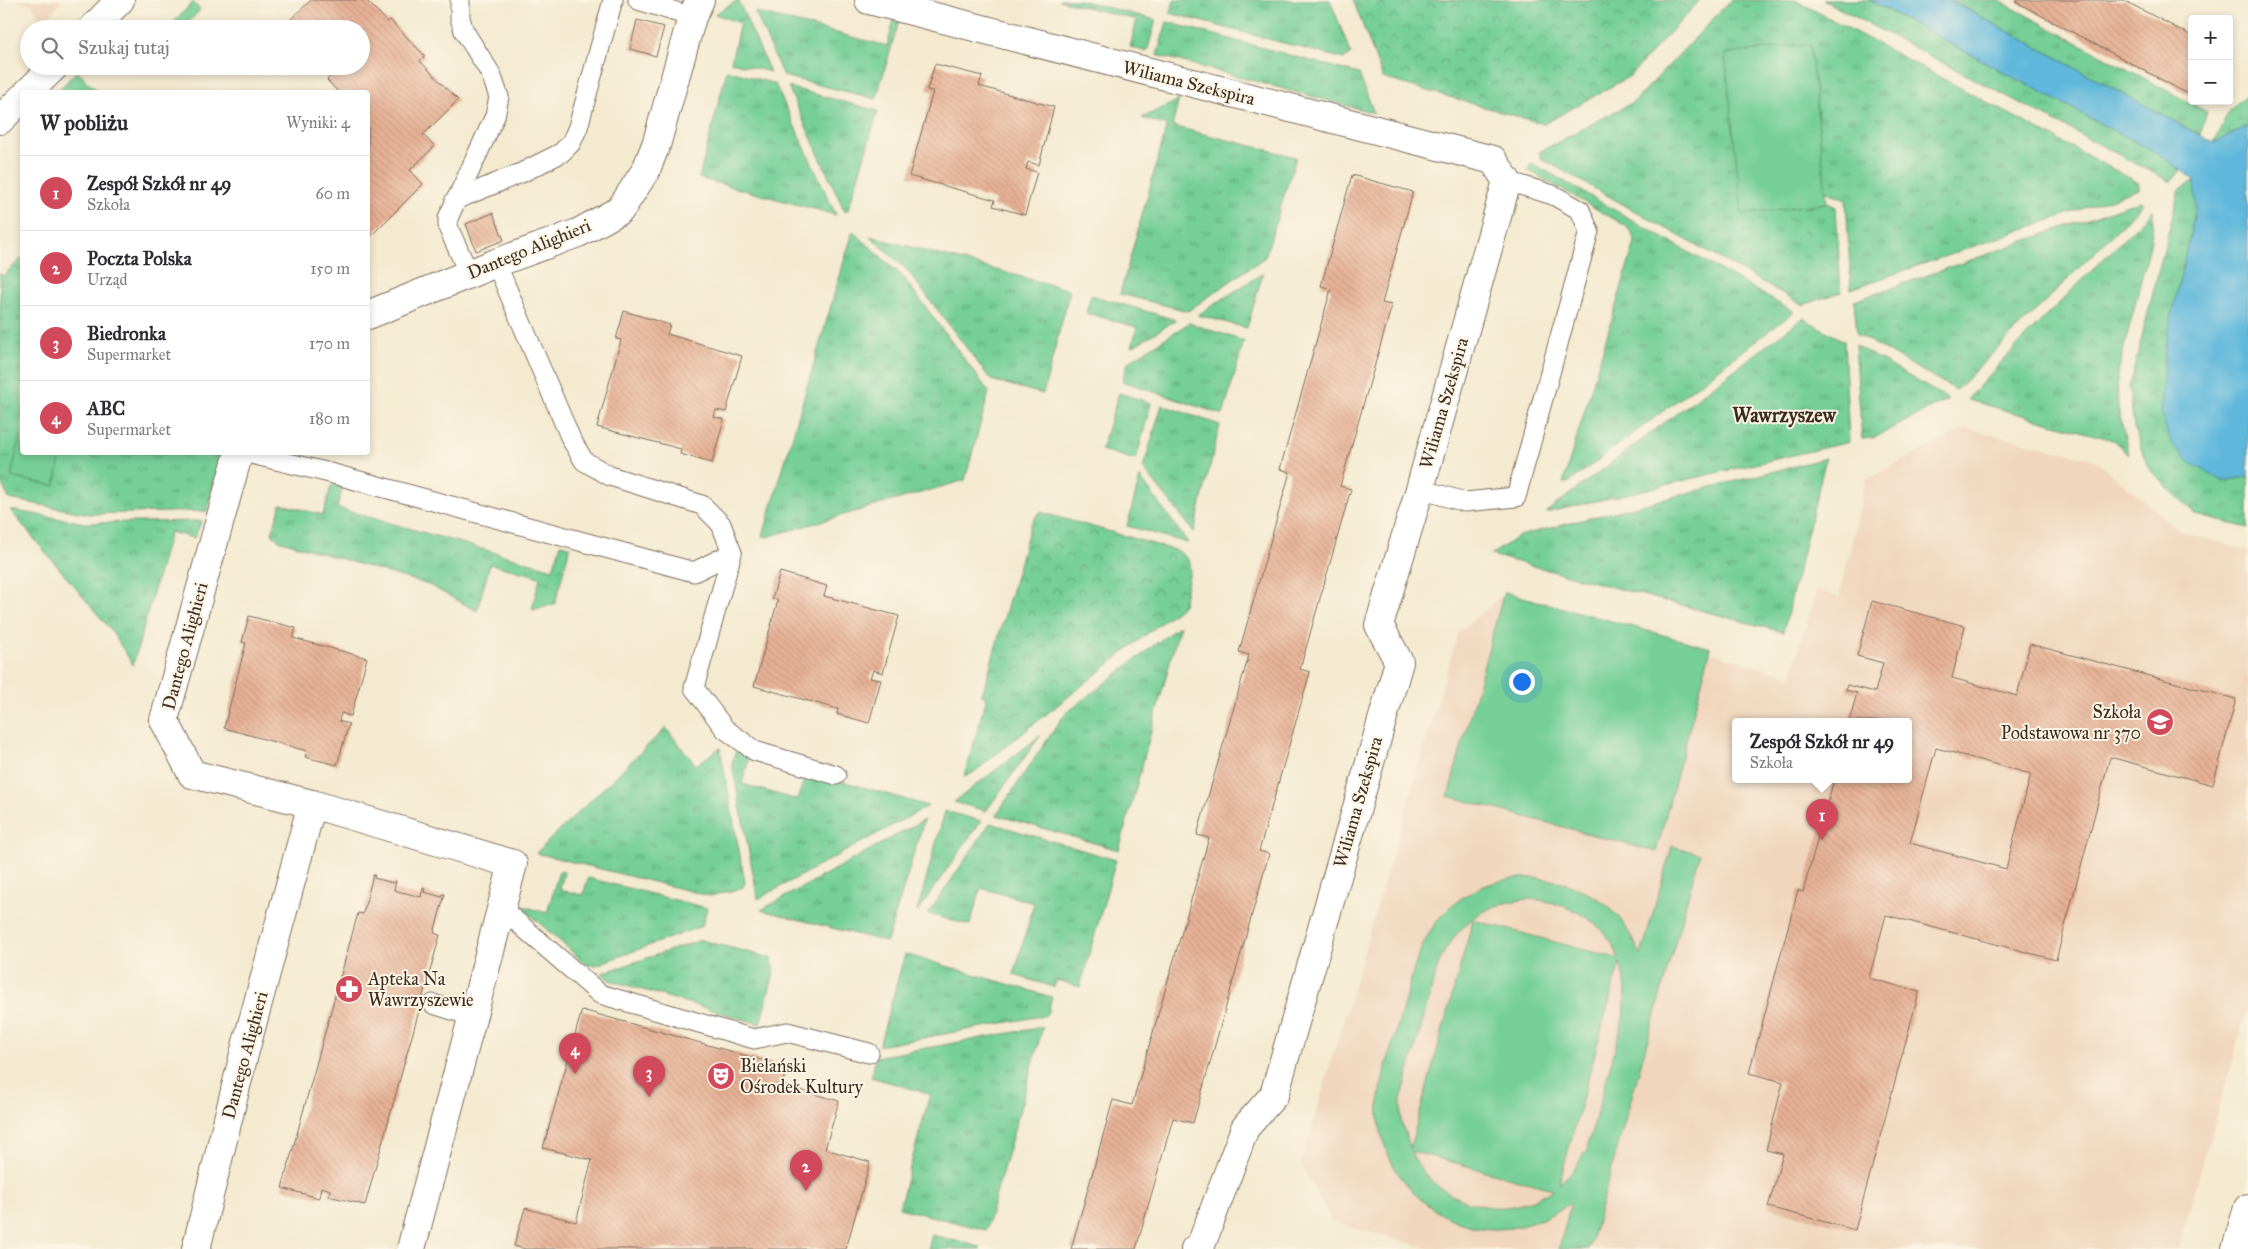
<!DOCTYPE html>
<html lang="pl">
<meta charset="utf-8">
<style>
:root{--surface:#fff;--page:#f2f2f3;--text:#2b2b33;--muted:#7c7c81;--line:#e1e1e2;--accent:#d1495b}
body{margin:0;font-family:"IM FELL Great Primer",serif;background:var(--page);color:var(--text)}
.controls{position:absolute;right:15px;top:15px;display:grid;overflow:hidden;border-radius:5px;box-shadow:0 2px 8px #0003}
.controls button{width:45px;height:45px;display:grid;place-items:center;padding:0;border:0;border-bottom:1px solid var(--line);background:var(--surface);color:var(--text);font:25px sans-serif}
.you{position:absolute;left:1521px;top:681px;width:18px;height:18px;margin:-12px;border:4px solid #fff;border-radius:50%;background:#1a73e8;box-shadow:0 0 0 8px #1a73e833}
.badge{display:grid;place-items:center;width:32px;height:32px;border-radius:50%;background:var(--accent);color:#fff;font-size:16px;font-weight:700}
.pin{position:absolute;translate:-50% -41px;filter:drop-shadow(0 1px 2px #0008)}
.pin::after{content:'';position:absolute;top:26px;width:18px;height:15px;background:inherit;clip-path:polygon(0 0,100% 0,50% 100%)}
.popup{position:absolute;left:1732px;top:718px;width:180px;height:65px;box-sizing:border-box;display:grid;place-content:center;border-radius:5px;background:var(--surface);filter:drop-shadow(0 1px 4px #0005);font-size:16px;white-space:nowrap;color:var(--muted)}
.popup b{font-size:19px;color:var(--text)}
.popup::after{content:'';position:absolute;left:50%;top:100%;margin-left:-10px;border:10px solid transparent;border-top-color:var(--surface)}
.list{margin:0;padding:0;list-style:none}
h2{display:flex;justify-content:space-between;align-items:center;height:65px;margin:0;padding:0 20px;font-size:21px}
h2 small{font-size:16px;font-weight:400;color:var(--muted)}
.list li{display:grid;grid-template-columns:32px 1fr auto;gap:15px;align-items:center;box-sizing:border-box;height:75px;padding:0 20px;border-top:1px solid var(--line)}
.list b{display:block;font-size:19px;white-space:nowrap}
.list p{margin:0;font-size:16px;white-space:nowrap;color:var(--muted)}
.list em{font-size:16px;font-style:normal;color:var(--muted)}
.icon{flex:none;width:28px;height:28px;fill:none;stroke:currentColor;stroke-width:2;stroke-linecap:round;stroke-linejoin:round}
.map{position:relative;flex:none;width:2248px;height:1249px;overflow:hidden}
.search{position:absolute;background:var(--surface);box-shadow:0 2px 8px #0003;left:20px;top:20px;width:350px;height:55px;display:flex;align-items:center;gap:12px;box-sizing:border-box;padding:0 18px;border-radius:28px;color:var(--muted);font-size:19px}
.panel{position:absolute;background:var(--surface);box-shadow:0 2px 8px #0003;left:20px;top:90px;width:350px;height:365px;border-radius:5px}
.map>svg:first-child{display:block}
</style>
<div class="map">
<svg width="2248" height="1249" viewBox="0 0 2248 1249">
<defs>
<pattern id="grass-tufts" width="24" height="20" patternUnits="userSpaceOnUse" patternTransform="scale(1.25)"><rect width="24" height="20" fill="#74cf96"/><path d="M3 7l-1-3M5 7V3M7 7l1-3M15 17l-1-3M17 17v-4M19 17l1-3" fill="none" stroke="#60a87a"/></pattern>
<pattern id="park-crowns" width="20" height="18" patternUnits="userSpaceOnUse" patternTransform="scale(1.25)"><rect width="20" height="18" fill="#74cf96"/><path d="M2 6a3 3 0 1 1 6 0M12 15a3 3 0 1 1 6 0" fill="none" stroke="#60a87a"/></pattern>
<pattern id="building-back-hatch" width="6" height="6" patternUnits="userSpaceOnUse" patternTransform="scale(1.25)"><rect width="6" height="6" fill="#e7b195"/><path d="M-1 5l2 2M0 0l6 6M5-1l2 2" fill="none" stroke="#c79880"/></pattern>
</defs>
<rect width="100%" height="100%" fill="#fcf5e5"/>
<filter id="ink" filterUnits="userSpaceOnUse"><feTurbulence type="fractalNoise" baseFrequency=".02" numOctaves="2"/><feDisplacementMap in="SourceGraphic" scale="10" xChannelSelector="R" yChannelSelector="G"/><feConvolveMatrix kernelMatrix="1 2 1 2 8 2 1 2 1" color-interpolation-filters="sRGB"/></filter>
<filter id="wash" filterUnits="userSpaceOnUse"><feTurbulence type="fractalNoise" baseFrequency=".0096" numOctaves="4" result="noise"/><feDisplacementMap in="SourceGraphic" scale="20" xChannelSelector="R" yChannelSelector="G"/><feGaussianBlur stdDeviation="1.12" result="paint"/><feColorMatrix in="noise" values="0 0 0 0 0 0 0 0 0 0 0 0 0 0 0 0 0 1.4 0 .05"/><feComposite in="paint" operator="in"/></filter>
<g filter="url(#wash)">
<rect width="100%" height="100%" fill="#f4ead0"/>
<!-- built -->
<g fill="#f0d6bc" fill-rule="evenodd">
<path d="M 14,0 L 62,0 L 43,24 L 32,4 Z"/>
<path d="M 1966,428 L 2095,460 L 2179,530 L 2248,551 L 2248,1005 L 2178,1249 L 1430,1249 L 1332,1222 L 1301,1164 L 1458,633 L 1504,593 L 1791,676 L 1816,590 L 1839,597 L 1866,480 ZM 1736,721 L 1908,721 L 1908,779 L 1736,779 Z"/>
</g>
<!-- grass -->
<g fill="url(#grass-tufts)" stroke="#587c5a">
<path d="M 738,0 L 770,72 L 731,62 L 740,23 L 715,14 Z"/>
<path d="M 1059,0 L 1079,0 L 1156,20 L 1147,52 L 1130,47 L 1137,20 Z"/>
<path d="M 1174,0 L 1330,0 L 1351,54 L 1344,59 L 1170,13 Z"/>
<path d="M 1731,0 L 1795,0 L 2139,183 L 2139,189 L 1851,289 L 1846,199 L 1825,191 L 1810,44 L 1742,214 L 1827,203 L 1836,207 L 1841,292 L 1803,305 L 1542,159 L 1539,152 L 1635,101 Z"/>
<path d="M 1823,0 L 1869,0 L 2165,158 L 2181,170 L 2171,182 Z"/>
<path d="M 1950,0 L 1998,0 L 2207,112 L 2200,135 Z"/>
<path d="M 193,2 L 200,10 L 182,29 L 167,29 Z"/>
<path d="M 755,12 L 887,46 L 894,20 L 899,21 L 876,99 L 783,76 Z"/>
<path d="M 1167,22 L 1359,74 L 1374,113 L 1157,55 Z"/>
<path d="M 727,70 L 775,84 L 836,215 L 699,178 Z"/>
<path d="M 77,71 L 98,92 L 56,92 Z"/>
<path d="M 788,87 L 878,111 L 848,210 L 845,212 Z"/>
<path d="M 2248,95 L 2248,126 L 2214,143 C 2222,124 2229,105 2248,95 Z"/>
<path d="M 1179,100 L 1172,126 L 1296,157 L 1265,257 L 1188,311 L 1120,294 L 1167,126 L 1142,118 Z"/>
<path d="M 1532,163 L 1794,312 L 1568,483 L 1563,483 L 1635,242 L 1632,234 L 1626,226 L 1528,170 Z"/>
<path d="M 2195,180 L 2223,481 L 2248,477 L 2248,528 L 2196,515 L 2148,468 L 2134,428 L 2129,388 L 2179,190 Z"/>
<path d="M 2139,201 L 2144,203 L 1956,390 L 1857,334 L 1854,301 Z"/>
<path d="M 2153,210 L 2153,224 L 2150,245 L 2117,376 L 2118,408 L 2129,455 L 2113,440 L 1968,400 L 1969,397 L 2025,337 Z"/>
<path d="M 853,231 L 903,277 L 989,392 L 965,480 L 767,537 L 763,536 Z"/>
<path d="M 870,236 L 1070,290 L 1043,394 L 991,380 L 907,270 Z"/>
<path d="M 22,258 L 22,452 L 221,453 L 207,511 L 89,514 L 9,499 L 0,480 L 0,273 L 3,276 Z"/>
<path d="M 1263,273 L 1247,328 L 1198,315 Z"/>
<path d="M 1091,295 L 1176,320 L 1132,347 L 1137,327 L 1086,313 Z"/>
<path d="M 1803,318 L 1844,341 L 1849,442 L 1545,513 Z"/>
<path d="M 1189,323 L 1244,341 L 1223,415 L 1122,381 L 1128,362 Z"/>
<path d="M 1855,345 L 1948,399 L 1874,438 L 1862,439 Z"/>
<path d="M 1119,393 L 1151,403 L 1136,460 L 1101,450 Z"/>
<path d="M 1162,405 L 1220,425 L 1194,532 L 1143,468 Z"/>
<path d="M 1826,458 L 1783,632 L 1491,555 L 1519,536 Z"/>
<path d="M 1140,477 L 1188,543 L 1127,526 Z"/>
<path d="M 344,482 L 337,508 L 553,569 L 561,544 L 570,546 L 555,604 L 532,610 L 540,577 L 490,564 L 477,611 L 429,585 L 278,540 L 272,533 L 281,504 L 323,515 L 331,486 Z"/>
<path d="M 10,510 L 85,523 L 202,521 L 194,538 L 170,532 L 133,665 L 111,630 Z"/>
<path d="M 1180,625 L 1119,850 L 996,815 L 1064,715 Z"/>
<path d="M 666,728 L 696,765 L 720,748 L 745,883 L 742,888 L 710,896 L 536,853 Z"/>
<path d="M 1040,736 L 986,811 L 954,802 Z"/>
<path d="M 736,751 L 750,754 L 742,784 L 797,800 L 807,771 L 928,806 L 758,899 L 732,764 Z"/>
<path d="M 945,811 L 981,821 L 917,912 Z"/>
<path d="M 924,820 L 887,942 L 761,910 Z"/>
<path d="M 990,823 L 1116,860 L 1080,987 L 1057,980 L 1054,987 L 1014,975 L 1034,903 L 981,888 L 970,925 L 928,914 Z"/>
<path d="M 559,871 L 564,872 L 560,890 L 583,895 L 588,878 L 707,908 L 702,926 L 596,965 L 587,965 L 519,905 L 547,913 Z"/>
<path d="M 701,940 L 771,958 L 775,969 L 760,1024 L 609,980 L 602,973 Z"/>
<path d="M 905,954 L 1052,997 L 1047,1015 L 879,1046 Z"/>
<path d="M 1043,1027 L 986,1230 L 899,1208 L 930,1094 L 871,1077 L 876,1057 Z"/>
<path d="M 932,1235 L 981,1247 L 980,1249 L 928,1249 Z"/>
</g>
<!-- park -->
<g fill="url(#park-crowns)" stroke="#587c5a">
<path d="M 1353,0 L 1700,0 L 1630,76 L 1544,124 L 1383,78 Z"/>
<path d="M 1040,512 L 1178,551 L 1188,559 L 1190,570 L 1183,605 L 974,772 L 964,777 L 987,697 L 982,695 L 1031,523 Z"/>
</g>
<!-- pitch -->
<g fill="#74cf96" stroke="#587c5a" fill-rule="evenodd">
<path d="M 1810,44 L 1827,203 L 1742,214 L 1725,54 Z"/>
<path d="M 20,436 L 22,437 L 22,452 L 61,453 L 55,486 L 11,477 Z"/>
<path d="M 1504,592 L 1711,648 L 1656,852 L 1448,796 Z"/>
<path d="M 1672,846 L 1700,854 L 1589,1249 L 1559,1249 L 1571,1203 C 1531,1229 1492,1239 1447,1217 C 1406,1197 1375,1149 1379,1103 C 1382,1072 1394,1041 1402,1011 C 1412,977 1419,938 1445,912 C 1492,865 1566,868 1613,911 C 1626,924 1633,940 1641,955 ZM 1530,899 C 1567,902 1607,921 1619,959 L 1473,920 L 1410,1148 L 1401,1122 L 1401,1100 L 1439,962 C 1459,922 1486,902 1530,899 ZM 1620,962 L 1626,989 L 1624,1016 L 1587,1149 L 1573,1171 L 1559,1184 ZM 1411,1151 L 1552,1189 L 1552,1190 C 1540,1197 1527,1203 1513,1206 C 1475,1213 1424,1189 1411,1151 Z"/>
</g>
<!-- water -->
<path fill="#5eb8db" stroke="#4c717c" d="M 1869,0 L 1950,0 L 2214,143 L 2248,126 L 2248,477 L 2223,481 L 2191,463 L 2171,443 L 2161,414 L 2165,346 L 2196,207 L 2194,180 L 2165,158 Z"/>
<g id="blocks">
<!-- building -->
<g fill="url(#building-back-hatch)" fill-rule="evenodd">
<path d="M 311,0 L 368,0 L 367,1 L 388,22 L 390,20 L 393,23 L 425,56 L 420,61 L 458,100 L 423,135 L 435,146 L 410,170 L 423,184 L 368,239 L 368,137 L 369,136 L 368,134 L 368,92 L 338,92 L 327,80 L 333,73 L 326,66 L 361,66 L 361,29 L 299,29 L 290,20 Z"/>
<path d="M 2018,0 L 2123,0 L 2192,36 L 2192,96 L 2016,2 Z"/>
<path d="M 637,20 L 664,27 L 656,56 L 630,49 Z"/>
<path d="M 935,64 L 982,76 L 979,86 L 1054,107 L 1039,165 L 1028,162 L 1026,169 L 1037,172 L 1025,215 L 993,206 L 995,200 L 909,176 L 933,91 L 927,90 Z"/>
<path d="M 1352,175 L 1413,192 L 1382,303 L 1392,305 L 1340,486 L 1351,489 L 1300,669 L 1310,672 L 1259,851 L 1269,854 L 1193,1123 L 1173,1118 L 1136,1249 L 1071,1249 L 1113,1100 L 1132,1105 L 1209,838 L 1197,835 L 1249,655 L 1239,652 L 1290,472 L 1280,469 L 1331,289 L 1321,286 Z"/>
<path d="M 493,213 L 504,240 L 476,251 L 466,224 Z"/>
<path d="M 624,311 L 670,325 L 667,334 L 742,356 L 726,412 L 716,410 L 714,417 L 724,419 L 712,463 L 680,454 L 681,449 L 597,427 L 621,340 L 616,339 Z"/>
<path d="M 780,572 L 827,586 L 824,596 L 899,616 L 883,673 L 873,670 L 870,678 L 881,680 L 869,723 L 837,714 L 838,709 L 754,686 L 778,600 L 772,599 Z"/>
<path d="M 1872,601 L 1965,626 L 1952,678 L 2017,696 L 2030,644 L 2236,699 L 2213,785 L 2110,757 L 2056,960 L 1886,915 L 1869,978 L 1919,992 L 1855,1230 L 1768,1207 L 1783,1154 L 1766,1150 L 1783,1082 L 1749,1073 L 1798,890 L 1803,892 L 1834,779 L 1908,779 L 1908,721 L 1849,721 L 1857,693 L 1846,690 L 1847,685 L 1875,692 L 1883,663 L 1857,656 ZM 1936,748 L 2031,774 L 2006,869 L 1910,843 Z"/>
<path d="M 249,616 L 296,628 L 293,638 L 367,658 L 351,716 L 341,713 L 339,721 L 349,724 L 337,765 L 305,757 L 307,751 L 224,728 L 246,643 L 242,642 Z"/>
<path d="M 373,875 L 375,875 L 374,878 L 393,883 L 396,881 L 394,890 L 421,897 L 423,888 L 425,889 L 424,892 L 442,897 L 443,894 L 445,894 L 434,933 L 440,935 L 365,1205 L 329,1196 L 330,1190 L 321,1187 L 319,1198 L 282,1188 L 358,913 L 363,914 Z"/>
<path d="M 582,1010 L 787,1067 L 782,1085 L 839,1101 L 825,1149 L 870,1162 L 846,1249 L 526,1249 L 514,1246 L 525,1208 L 576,1222 L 592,1160 L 543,1148 Z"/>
</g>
</g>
</g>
<g filter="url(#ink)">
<use href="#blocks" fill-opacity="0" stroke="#7c6d5c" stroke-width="1"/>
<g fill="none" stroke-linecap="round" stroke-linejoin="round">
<!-- service casing -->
<g stroke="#7c6d5c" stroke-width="21">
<g id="service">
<path d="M 460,0 L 460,18 L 464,31 L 491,74 L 499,97 L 495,116 L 448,218 L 448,227 L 469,274"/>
<path d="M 638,0 L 692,17"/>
<path d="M 455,200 L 521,173 L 561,153 L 571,143 L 578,127 L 613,0"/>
<path d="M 496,263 L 571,439 L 584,461 L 610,476 L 702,505 L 721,524 L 732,553 L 694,688 L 725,729 L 755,751 L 836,775"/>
<path d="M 243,452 L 330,473 L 694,572 L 732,553"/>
<path d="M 1420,489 L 1465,502 L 1516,497 L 1589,231 L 1580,210 L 1553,195 L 1507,181"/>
<path d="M 502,909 L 600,994 L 754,1039 L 787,1032 L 869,1053"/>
<path d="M 433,1004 L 474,1017"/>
</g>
</g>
<!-- minor casing -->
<g stroke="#7c6d5c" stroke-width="30">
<g id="minor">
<path d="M 869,0 L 1493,160 L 1507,181 L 1420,489 L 1379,625 L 1399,662 L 1274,1095 L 1245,1128 L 1201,1245 L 1195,1249"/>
<path d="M 92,29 L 120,0"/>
<path d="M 28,92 L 55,66"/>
<path d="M 0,120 L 22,98"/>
<path d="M 368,315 L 496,263 L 578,233 L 620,210 L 646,170 L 657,142 L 692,17 L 700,0"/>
<path d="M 239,452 L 164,720 L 192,774 L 312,804 L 513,864 L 411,1249"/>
<path d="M 196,1249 L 244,1054 L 312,804"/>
<path d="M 2236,1249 L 2248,1208"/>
</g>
</g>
<!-- service -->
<use href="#service" stroke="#fff" stroke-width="19"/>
<!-- minor -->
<use href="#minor" stroke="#fff" stroke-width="28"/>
</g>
</g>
<!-- icons -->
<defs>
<g id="school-disc" transform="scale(1.4375)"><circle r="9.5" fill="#d1495b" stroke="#fcf5e5"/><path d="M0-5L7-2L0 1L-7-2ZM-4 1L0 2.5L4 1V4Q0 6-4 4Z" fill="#fff"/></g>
<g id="pharmacy-disc" transform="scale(1.4375)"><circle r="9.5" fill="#d1495b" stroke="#fcf5e5"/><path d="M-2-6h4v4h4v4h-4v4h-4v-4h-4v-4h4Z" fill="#fff"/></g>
<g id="theatre-disc" transform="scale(1.4375)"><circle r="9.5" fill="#d1495b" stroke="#fcf5e5"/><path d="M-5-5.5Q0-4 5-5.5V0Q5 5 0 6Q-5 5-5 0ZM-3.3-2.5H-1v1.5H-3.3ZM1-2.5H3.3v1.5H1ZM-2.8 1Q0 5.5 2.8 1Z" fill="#fff"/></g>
</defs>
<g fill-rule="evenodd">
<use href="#school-disc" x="2160" y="722"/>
<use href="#pharmacy-disc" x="349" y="989"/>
<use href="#theatre-disc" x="721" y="1076"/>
</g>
<g text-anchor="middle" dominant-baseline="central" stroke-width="4" stroke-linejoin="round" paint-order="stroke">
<!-- street labels -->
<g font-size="18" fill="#3b2a1e" stroke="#fcf5e5">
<text transform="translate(1189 83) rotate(14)">Wiliama Szekspira</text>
<text transform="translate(529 249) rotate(-22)">Dantego Alighieri</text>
<text transform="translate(1444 403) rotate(-74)">Wiliama Szekspira</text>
<text transform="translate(185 646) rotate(-75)">Dantego Alighieri</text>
<text transform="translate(1358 802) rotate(-74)">Wiliama Szekspira</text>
<text transform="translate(245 1055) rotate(-75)">Dantego Alighieri</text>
</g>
<!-- poi labels -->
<g font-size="18" fill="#3b2a1e" stroke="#fcf5e5" text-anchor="start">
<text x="2141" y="712" text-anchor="end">Szkoła<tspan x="2141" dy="21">Podstawowa nr 370</tspan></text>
<text x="368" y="979">Apteka Na<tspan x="368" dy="21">Wawrzyszewie</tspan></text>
<text x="740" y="1066">Bielański<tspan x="740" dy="21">Ośrodek Kultury</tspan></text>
</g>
<!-- quarter labels -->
<g font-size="20" font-weight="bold" fill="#3b2a1e" stroke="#fcf5e5">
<text x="1784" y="415">Wawrzyszew</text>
</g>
</g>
</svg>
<div class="controls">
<button>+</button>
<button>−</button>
</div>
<div class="you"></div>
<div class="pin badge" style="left:1822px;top:840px">1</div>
<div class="popup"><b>Zespół Szkół nr 49</b>Szkoła</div>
<div class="pin badge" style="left:806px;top:1191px">2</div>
<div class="pin badge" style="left:649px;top:1097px">3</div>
<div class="pin badge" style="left:575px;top:1074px">4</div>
<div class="search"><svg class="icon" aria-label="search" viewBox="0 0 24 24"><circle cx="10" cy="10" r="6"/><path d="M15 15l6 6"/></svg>Szukaj tutaj</div>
<section class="panel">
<h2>W pobliżu<small>Wyniki: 4</small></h2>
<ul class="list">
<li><span class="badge">1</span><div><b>Zespół Szkół nr 49</b><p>Szkoła</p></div><em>60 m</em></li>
<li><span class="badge">2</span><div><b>Poczta Polska</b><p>Urząd</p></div><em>150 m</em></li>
<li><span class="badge">3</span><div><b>Biedronka</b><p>Supermarket</p></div><em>170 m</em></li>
<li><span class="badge">4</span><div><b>ABC</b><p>Supermarket</p></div><em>180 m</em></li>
</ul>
</section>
</div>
